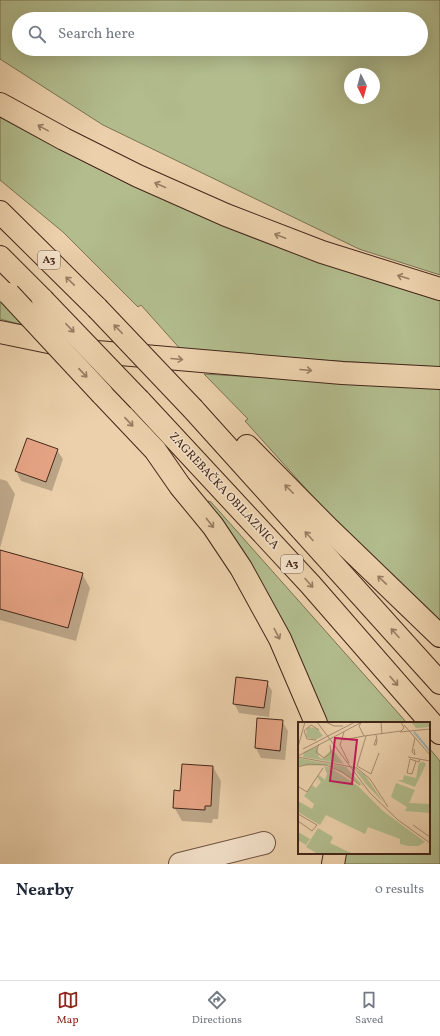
<!DOCTYPE html>
<meta charset="utf-8">
<style>
:root{--surface:#fff;--page:#f6f6f7;--text:#1f2937;--muted:#747a83;--line:#e0e1e3;--accent:#8f2418}
body{margin:0;font-family:Vollkorn,serif;background:var(--page);color:var(--text)}
.compass{position:absolute;left:344px;top:68px;width:36px;height:36px;border-radius:50%;background:var(--surface);box-shadow:0 4px 16px #0002;rotate:174deg}
.list{margin:0;padding:0;list-style:none}
h2{display:flex;justify-content:space-between;align-items:center;height:52px;margin:0;padding:0 16px;font-size:17px}
h2 small{font-size:13px;font-weight:400;color:var(--muted)}
.icon{flex:none;width:22px;height:22px;fill:none;stroke:currentColor;stroke-width:2;stroke-linecap:round;stroke-linejoin:round}
.map{position:relative;flex:none;width:440px;height:864px;overflow:hidden}
.search{position:absolute;background:var(--surface);box-shadow:0 4px 16px #0002;left:12px;right:12px;top:12px;height:44px;display:flex;align-items:center;gap:10px;box-sizing:border-box;padding:0 14px;border-radius:22px;color:var(--muted);font-size:15px}
.sheet{height:116px;background:var(--surface)}
nav{display:flex;justify-content:space-around;align-items:center;box-sizing:border-box;height:56px;border-top:1px solid var(--line);background:var(--surface);font-size:11px;color:var(--muted)}
nav a{display:grid;justify-items:center;gap:2px}
nav .on{color:var(--accent)}
.map>svg:first-child{display:block}
</style>
<div class="map">
<svg width="440" height="864" viewBox="0 0 440 864">
<rect width="100%" height="100%" fill="#ebd0ab"/>
<filter id="stains"><feTurbulence type="fractalNoise" baseFrequency=".005" numOctaves="4"/><feColorMatrix values="0 0 0 0 .2 0 0 0 0 .09 0 0 0 0 .02 0 0 0 .5 -.17"/></filter>
<radialGradient id="worn" r=".72"><stop offset=".6" stop-color="#630" stop-opacity="0"/><stop offset="1" stop-color="#630" stop-opacity=".3"/></radialGradient>
<!-- green -->
<g fill="#b2bc8d" stroke="#7b7253" fill-rule="evenodd">
<path d="M 0,0 L 440,0 L 440,275 L 359,249 L 103,125 L 0,59 ZM 19,19 L 421,19 L 421,49 L 19,49 ZM 350,74 L 374,74 L 374,98 L 350,98 Z"/>
<path d="M 0,115 L 234,229 L 291,252 L 379,282 L 440,300 L 440,367 L 183,352 L 141,305 L 138,307 L 63,232 L 0,180 Z"/>
<path d="M 0,299 L 26,326 L 0,319 Z"/>
<path d="M 204,374 L 440,388 L 440,621 L 343,530 L 245,421 L 248,419 Z"/>
<path d="M 208,501 L 211,502 L 407,723 L 327,723 C 300,645 250,573 207,503 Z"/>
<path d="M 429,748 L 440,761 L 440,864 L 342,864 L 344,853 L 429,853 Z"/>
</g>
<!-- shadow -->
<g fill="#0003">
<path d="M 57,450 L 63,459 L 52,491 L 21,481 L 16,471 Z"/>
<path d="M 0,479 L 7,481 L 15,494 L 0,548 Z"/>
<path d="M 0,551 L 82,574 L 90,588 L 76,641 L 0,620 Z"/>
<path d="M 267,682 L 272,691 L 269,717 L 239,713 L 234,703 Z"/>
<path d="M 258,719 L 282,721 L 288,731 L 285,760 L 261,758 L 256,748 Z"/>
<path d="M 213,767 L 221,781 L 218,819 L 213,819 L 212,823 L 182,821 L 174,807 L 181,792 Z"/>
</g>
<!-- building -->
<g fill="#e6a485" stroke="#442719">
<path d="M 27,438 L 58,449 L 46,482 L 15,471 Z"/>
<path d="M 0,550 L 83,573 L 68,628 L 0,609 Z"/>
<path d="M 236,677 L 268,681 L 264,708 L 233,704 Z"/>
<path d="M 257,718 L 283,720 L 280,751 L 255,748 Z"/>
<path d="M 182,764 L 213,766 L 211,806 L 205,806 L 205,810 L 173,808 L 174,790 L 180,791 Z"/>
</g>
<g fill="none" stroke-linecap="round" stroke-linejoin="round">
<!-- minor casing -->
<g stroke="#6e513e" stroke-width="24">
<path id="minor" d="M 180,864 L 264,843"/>
</g>
<!-- highway casing -->
<g stroke="#442719" stroke-width="24">
<g id="highway">
<path d="M 0,104 L 64,139 L 138,176 L 226,215 L 322,252 L 440,289"/>
<path d="M 0,212 L 97,308"/>
<path d="M 0,257 L 43,300"/>
<path d="M 0,332 L 97,352 L 342,373 L 440,378"/>
<path d="M 102,394 L 155,450 L 180,486 L 213,526 L 241,568 L 280,639 L 316,723"/>
<path d="M 139,400 L 310,584 L 440,733"/>
<path d="M 193,409 L 440,683"/>
<path d="M 247,446 L 329,529 L 440,636"/>
<path d="M 333,864 L 335,853"/>
</g>
</g>
<!-- minor -->
<use href="#minor" stroke="#f2e0c8" stroke-width="22"/>
<!-- highway -->
<use href="#highway" stroke="#ebd0ab" stroke-width="22"/>
<!-- highway-bridge casing -->
<g stroke="#442719" stroke-width="24" stroke-linecap="butt">
<g id="highway-bridge">
<path d="M 9,294 L 102,394"/>
<path d="M 43,300 L 139,400"/>
<path d="M 97,308 L 193,409"/>
</g>
</g>
<!-- highway-bridge -->
<use href="#highway-bridge" stroke="#ebd0ab" stroke-width="22"/>
</g>
<!-- one-way arrows -->
<defs><path id="oneway-shaft" d="M-6 0H5M1.5-3L5.5 0L1.5 3" fill="none" stroke-width="1.6" stroke-linecap="round" stroke-linejoin="round"/></defs>
<g stroke="#987c62">
<use href="#oneway-shaft" transform="translate(43 128) rotate(-151)"/>
<use href="#oneway-shaft" transform="translate(160 185) rotate(-156)"/>
<use href="#oneway-shaft" transform="translate(280 236) rotate(-159)"/>
<use href="#oneway-shaft" transform="translate(403 277) rotate(-163)"/>
<use href="#oneway-shaft" transform="translate(70 281) rotate(-136)"/>
<use href="#oneway-shaft" transform="translate(70 328) rotate(46)"/>
<use href="#oneway-shaft" transform="translate(118 329) rotate(-134)"/>
<use href="#oneway-shaft" transform="translate(177 359) rotate(5)"/>
<use href="#oneway-shaft" transform="translate(306 370) rotate(5)"/>
<use href="#oneway-shaft" transform="translate(83 373) rotate(47)"/>
<use href="#oneway-shaft" transform="translate(129 422) rotate(47)"/>
<use href="#oneway-shaft" transform="translate(289 489) rotate(-135)"/>
<use href="#oneway-shaft" transform="translate(210 523) rotate(52)"/>
<use href="#oneway-shaft" transform="translate(309 536) rotate(-132)"/>
<use href="#oneway-shaft" transform="translate(382 580) rotate(-136)"/>
<use href="#oneway-shaft" transform="translate(309 583) rotate(48)"/>
<use href="#oneway-shaft" transform="translate(395 633) rotate(-132)"/>
<use href="#oneway-shaft" transform="translate(277 634) rotate(62)"/>
<use href="#oneway-shaft" transform="translate(394 681) rotate(49)"/>
</g>
<g text-anchor="middle" dominant-baseline="central" stroke-width="3" stroke-linejoin="round" paint-order="stroke">
<!-- shield labels -->
<g fill="#f2e0c8" stroke="#785e4e" stroke-width="1">
<rect x="38" y="251" width="22" height="18" rx="3"/>
<rect x="281" y="555" width="22" height="18" rx="3"/>
</g>
<g font-size="11" font-weight="bold" fill="#442719">
<text x="49" y="260">A3</text>
<text x="292" y="564">A3</text>
</g>
<!-- street labels -->
<g font-size="12" fill="#442719" stroke="#f2e0c8">
<text transform="translate(224 491) rotate(47)">ZAGREBAČKA OBILAZNICA</text>
</g>
</g>
<!-- overview -->
<g transform="translate(298 722)">
<rect width="132" height="132" fill="#ebd0ab"/>
<path d="M 113,0 L 132,0 L 132,5 L 118,6 ZM 9,5 L 19,6 L 25,14 L 17,18 L 8,15 ZM 19,24 L 21,35 L 24,37 L 34,27 L 46,42 L 5,35 L 6,30 ZM 0,36 L 48,45 L 65,64 L 31,43 L 0,44 ZM 125,40 L 128,42 L 117,65 L 99,58 L 105,58 L 106,53 L 118,56 L 121,41 ZM 26,44 L 33,46 L 60,64 L 85,89 L 127,120 L 120,124 L 110,124 L 102,122 L 102,117 L 70,105 L 67,112 L 28,93 L 22,103 L 0,90 L 0,79 L 14,87 L 16,82 L 6,74 L 14,63 L 18,66 L 23,60 L 19,55 L 21,53 L 27,58 L 29,52 ZM 55,45 L 67,53 L 85,80 L 68,62 ZM 98,61 L 117,68 L 111,81 L 132,82 L 132,91 L 107,89 L 109,85 L 93,75 ZM 20,106 L 35,115 L 32,121 L 55,132 L 20,132 L 8,125 ZM 0,110 L 12,117 L 8,123 L 0,118 Z" fill="#b2bc8d"/>
<path fill="none" stroke="#9db4b4" stroke-width="2" d="M 116,10 L 132,29"/>
<path fill="none" stroke="#a88c71" stroke-width="1" d="M 19,0 L 72,71 L 100,98 L 132,121M 28,0 L 36,4 L 45,4M 83,0 L 84,12M 63,1 L 61,4 L 66,14M 106,3 L 132,33M 46,10 L 42,23 L 51,41M 102,10 L 132,7M 78,13 L 79,18 L 78,23 L 76,23 L 78,17M 66,14 L 103,9 L 106,6 L 103,0M 68,14 L 59,44 L 73,52 L 81,31M 18,18 L 9,17 L 6,9 L 13,3 L 21,8M 45,18 L 66,14M 21,22 L 18,30 L 26,36 L 33,31 L 32,23M 0,25 L 7,0M 5,27 L 57,0M 116,27 L 117,33 L 114,30 L 117,16M 0,34 L 64,0M 0,35 L 59,46 L 72,57 L 90,85M 110,35 L 132,39M 118,39 L 114,52 L 109,51 L 112,37 L 121,40 L 122,37M 0,45 L 10,42 L 28,43 L 44,50 L 62,63M 1,65 L 9,70 L 25,46M 0,92 L 19,103 L 14,109 L 0,99M 115,103 L 132,115"/>
<path fill="#c2185b" fill-opacity="0.15" stroke="#c2185b" stroke-width="2" d="M 37,16 L 59,18 L 54,62 L 32,59 Z"/>
<rect width="132" height="132" fill="none" stroke="#442719" stroke-width="2"/>
</g>
<rect width="100%" height="100%" filter="url(#stains)"/>
<rect width="100%" height="100%" fill="url(#worn)"/>
</svg>
<svg class="compass" viewBox="-18 -18 36 36"><path d="M0-13l5 13h-10z" fill="#e53935"/><path d="M0 13l5-13h-10z" fill="#747a83"/></svg>
<div class="search"><svg class="icon" aria-label="search" viewBox="0 0 24 24"><circle cx="10" cy="10" r="6"/><path d="M15 15l6 6"/></svg>Search here</div>
</div>
<section class="sheet">
<h2>Nearby<small>0 results</small></h2>
<ul class="list">
</ul>
</section>
<nav>
<a class="on"><svg class="icon" aria-label="map" viewBox="0 0 24 24"><path d="M3 6l6-2 6 2 6-2v14l-6 2-6-2-6 2zM9 4v14M15 6v14"/></svg>Map</a>
<a><svg class="icon" aria-label="directions" viewBox="0 0 24 24"><path d="M12 3l9 9-9 9-9-9zM9 14v-3h6M13 9l2 2-2 2"/></svg>Directions</a>
<a><svg class="icon" aria-label="saved" viewBox="0 0 24 24"><path d="M7 4h10v16l-5-4-5 4z"/></svg>Saved</a>
</nav>
